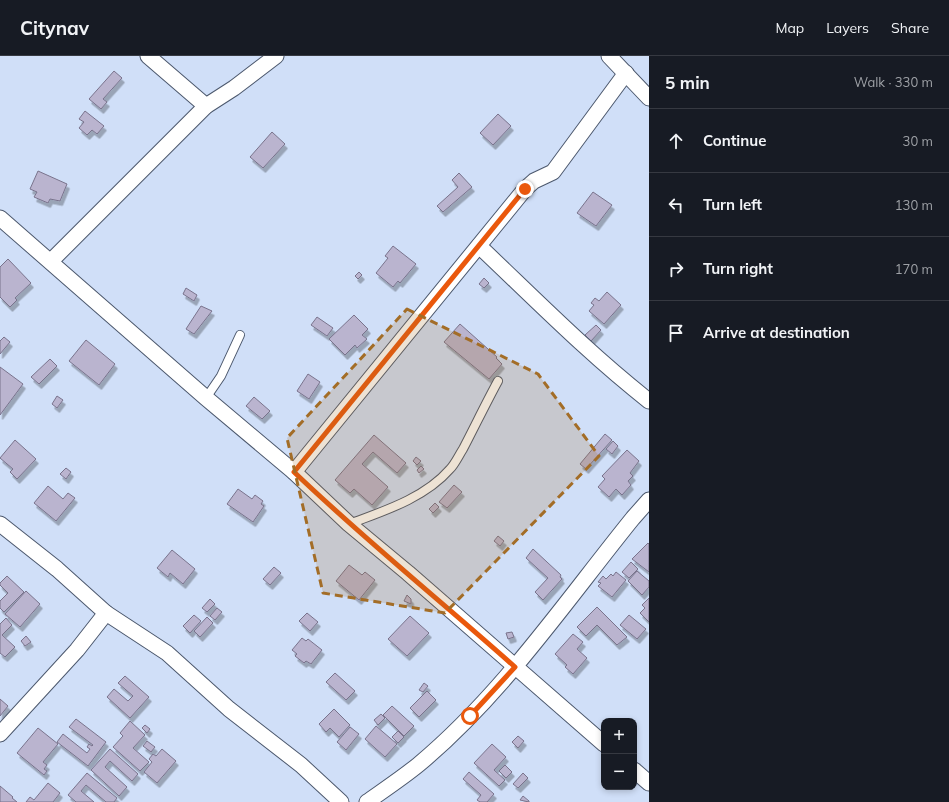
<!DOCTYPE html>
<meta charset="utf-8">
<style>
:root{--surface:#171b24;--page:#20242c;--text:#f1f3f6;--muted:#9ea1a6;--line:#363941}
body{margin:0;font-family:Mulish,sans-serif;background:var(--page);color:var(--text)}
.controls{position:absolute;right:12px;bottom:12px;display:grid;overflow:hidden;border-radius:8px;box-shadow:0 2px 6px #0003}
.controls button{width:36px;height:36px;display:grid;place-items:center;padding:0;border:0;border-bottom:1px solid var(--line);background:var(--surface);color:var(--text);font:20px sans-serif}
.stop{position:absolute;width:12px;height:12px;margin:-9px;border:3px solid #ea580c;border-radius:50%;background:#fff}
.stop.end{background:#ea580c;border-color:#fff;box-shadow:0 1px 4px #0008}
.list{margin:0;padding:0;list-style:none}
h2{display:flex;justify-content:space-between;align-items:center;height:52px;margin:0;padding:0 16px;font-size:17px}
h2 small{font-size:13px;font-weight:400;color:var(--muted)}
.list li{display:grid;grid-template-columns:26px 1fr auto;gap:12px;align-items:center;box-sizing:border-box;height:64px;padding:0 16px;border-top:1px solid var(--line)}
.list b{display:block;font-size:15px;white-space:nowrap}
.list em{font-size:13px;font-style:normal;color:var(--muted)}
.icon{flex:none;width:22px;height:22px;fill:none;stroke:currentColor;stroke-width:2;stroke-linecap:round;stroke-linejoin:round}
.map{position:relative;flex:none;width:649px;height:746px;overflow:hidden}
header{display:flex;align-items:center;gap:24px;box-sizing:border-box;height:56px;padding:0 20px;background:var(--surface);border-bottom:1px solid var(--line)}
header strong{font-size:19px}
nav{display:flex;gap:22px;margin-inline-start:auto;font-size:14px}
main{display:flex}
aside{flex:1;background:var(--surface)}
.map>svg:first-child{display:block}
</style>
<header>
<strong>Citynav</strong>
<nav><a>Map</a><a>Layers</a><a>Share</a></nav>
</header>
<main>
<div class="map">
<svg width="649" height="746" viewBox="0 0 649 746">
<defs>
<filter id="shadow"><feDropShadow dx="2.5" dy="4.5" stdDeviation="0" flood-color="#0004"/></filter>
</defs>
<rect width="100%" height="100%" fill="#d0dff8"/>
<!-- building -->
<g fill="#bab4cf" stroke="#79738c" filter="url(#shadow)">
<path d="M 114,15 L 122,22 L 103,43 L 107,46 L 101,53 L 89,43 Z"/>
<path d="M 85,55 L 104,70 L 97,78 L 92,74 L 87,79 L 79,72 L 84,66 L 79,63 Z"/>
<path d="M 498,58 L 511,70 L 493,89 L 480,77 Z"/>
<path d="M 272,76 L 285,88 L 263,112 L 250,101 Z"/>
<path d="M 38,115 L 67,128 L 60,145 L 50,143 L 48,147 L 34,141 L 37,136 L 30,133 Z"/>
<path d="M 459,117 L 472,131 L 443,156 L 437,150 L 458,131 L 452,124 Z"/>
<path d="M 593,136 L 612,149 L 596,170 L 577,157 Z"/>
<path d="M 393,190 L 416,208 L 400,227 L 398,225 L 393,231 L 376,217 L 388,202 L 385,200 Z"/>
<path d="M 8,203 L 31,227 L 15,242 L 17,244 L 10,251 L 0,241 L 0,211 Z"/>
<path d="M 359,216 L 362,219 L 358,223 L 355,220 Z"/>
<path d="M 484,222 L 489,227 L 484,232 L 479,228 Z"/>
<path d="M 186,232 L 197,239 L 194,245 L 183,238 Z"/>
<path d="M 607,236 L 621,249 L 604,268 L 589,255 L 594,249 L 591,247 L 595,242 L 599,245 Z"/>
<path d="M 201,250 L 212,255 L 194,278 L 186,273 Z"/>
<path d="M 354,259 L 368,273 L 362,279 L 367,283 L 357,292 L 355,289 L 345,299 L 329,283 Z"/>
<path d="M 317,261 L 333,272 L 327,280 L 311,269 Z"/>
<path d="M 460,268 L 497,301 L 496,302 L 502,308 L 489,323 L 444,286 Z"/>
<path d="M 596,269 L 601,274 L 591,285 L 585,279 Z"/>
<path d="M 4,281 L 10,286 L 0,298 L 0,285 Z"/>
<path d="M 86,284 L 115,308 L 99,329 L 69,305 Z"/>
<path d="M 50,303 L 57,310 L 39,328 L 31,321 Z"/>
<path d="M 0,311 L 23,328 L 0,359 Z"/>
<path d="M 308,318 L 320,326 L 309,343 L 297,335 Z"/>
<path d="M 57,340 L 63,344 L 57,352 L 52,348 Z"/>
<path d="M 254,341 L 270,355 L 262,363 L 246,350 Z"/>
<path d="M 605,378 L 612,384 L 586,413 L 580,408 Z"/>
<path d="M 374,379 L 406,407 L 397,417 L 373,396 L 362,408 L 388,431 L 372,449 L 354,433 L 350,437 L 335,424 Z"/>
<path d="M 15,384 L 36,403 L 17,423 L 10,416 L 13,413 L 0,402 Z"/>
<path d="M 613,385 L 618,390 L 612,398 L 606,393 Z"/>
<path d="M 627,394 L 639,405 L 630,417 L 633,420 L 628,425 L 631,429 L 622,439 L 616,433 L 609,441 L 598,431 L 605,423 L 602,420 Z"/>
<path d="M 416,401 L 421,405 L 417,409 L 413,405 Z"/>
<path d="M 421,410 L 424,413 L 419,417 L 417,414 Z"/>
<path d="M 66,412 L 71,416 L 66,423 L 60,418 Z"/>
<path d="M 454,429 L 462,436 L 447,452 L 439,446 Z"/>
<path d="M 48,430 L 63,443 L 68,437 L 75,442 L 56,465 L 34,447 Z"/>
<path d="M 238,433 L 252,443 L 255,439 L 263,445 L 261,448 L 264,450 L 253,466 L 227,448 Z"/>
<path d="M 435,447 L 439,451 L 433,457 L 429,453 Z"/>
<path d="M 498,480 L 504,485 L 500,490 L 494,485 Z"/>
<path d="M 648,487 L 649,488 L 649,516 L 632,503 Z"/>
<path d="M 533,493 L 561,519 L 560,521 L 562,523 L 543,544 L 535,536 L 548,522 L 526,502 Z"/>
<path d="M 172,494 L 195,513 L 183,528 L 170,517 L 168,521 L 157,512 Z"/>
<path d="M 631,506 L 638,513 L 629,522 L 622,516 Z"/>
<path d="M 349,509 L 362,519 L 365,516 L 375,524 L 359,544 L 336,525 Z"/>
<path d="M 274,511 L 281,517 L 270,529 L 263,523 Z"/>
<path d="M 637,515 L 649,525 L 649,531 L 642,539 L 628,525 Z"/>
<path d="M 616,516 L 626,524 L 612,541 L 598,530 L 601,527 L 598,526 L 603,520 L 606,523 L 611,518 L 613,520 Z"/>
<path d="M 7,520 L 24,536 L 4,556 L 0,552 L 0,545 L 8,537 L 0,529 L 0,527 Z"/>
<path d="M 26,535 L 40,548 L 20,571 L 5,558 Z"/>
<path d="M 407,539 L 411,543 L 411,548 L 404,545 Z"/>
<path d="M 649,542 L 649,566 L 640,557 L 645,552 L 642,549 Z"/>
<path d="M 210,543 L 215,548 L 207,556 L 202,552 Z"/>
<path d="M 597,551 L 627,581 L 617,589 L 597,569 L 586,580 L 577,571 Z"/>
<path d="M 217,552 L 222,556 L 215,564 L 210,560 Z"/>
<path d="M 307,557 L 318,566 L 310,575 L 299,565 Z"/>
<path d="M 194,559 L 201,565 L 190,577 L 183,570 Z"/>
<path d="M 629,559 L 646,573 L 637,583 L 620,569 Z"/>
<path d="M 410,560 L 429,577 L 407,600 L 388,583 Z"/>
<path d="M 207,561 L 213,567 L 200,581 L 194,575 Z"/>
<path d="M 6,562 L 12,569 L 2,579 L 15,591 L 5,601 L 0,597 L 0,568 Z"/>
<path d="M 512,576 L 514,581 L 508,583 L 506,577 Z"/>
<path d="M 573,578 L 583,586 L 577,593 L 587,602 L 573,618 L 565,611 L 567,609 L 555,598 Z"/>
<path d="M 26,580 L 31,586 L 25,590 L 21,585 Z"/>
<path d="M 302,582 L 306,585 L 308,583 L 322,594 L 311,608 L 306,605 L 304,607 L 295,600 L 297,598 L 292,594 Z"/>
<path d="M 335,617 L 355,635 L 346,644 L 326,626 Z"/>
<path d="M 125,620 L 149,641 L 130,662 L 107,641 L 114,633 L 128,645 L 133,640 L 118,627 Z"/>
<path d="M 424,627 L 428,630 L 423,636 L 419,634 Z"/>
<path d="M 427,635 L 436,644 L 419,661 L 410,652 Z"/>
<path d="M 0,643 L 8,650 L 0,660 Z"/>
<path d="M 392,650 L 414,670 L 404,680 L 383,659 Z"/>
<path d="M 334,653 L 350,669 L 339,681 L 330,672 L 326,676 L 319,668 Z"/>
<path d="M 381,658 L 385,662 L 378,669 L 374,664 Z"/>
<path d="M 76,663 L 106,686 L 88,710 L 57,686 L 63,678 L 87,697 L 90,693 L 87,691 L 89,688 L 92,690 L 93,689 L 69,671 Z"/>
<path d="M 130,665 L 145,679 L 133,692 L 149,706 L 140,715 L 113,691 L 123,680 L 120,677 Z"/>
<path d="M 145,669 L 150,673 L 147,677 L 142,672 Z"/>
<path d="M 376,670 L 397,688 L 385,701 L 365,683 Z"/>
<path d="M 350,671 L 359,678 L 346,694 L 337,686 Z"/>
<path d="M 38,672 L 58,688 L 43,706 L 47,709 L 44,713 L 47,715 L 44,719 L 17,697 Z"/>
<path d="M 398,675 L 404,681 L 398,687 L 392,681 Z"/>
<path d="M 518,680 L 524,685 L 518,692 L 512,686 Z"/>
<path d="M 147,685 L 155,691 L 151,696 L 143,690 Z"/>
<path d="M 492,688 L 506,701 L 494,714 L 505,724 L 499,730 L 474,707 Z"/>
<path d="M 110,693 L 138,718 L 132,725 L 110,705 L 105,711 L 127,731 L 119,740 L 91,714 Z"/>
<path d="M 162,693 L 176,705 L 157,727 L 144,716 L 152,706 L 149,703 L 153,698 L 156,700 Z"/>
<path d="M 505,709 L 512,716 L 506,722 L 499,715 Z"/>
<path d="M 469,716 L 494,738 L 487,746 L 480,746 L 477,744 L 481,739 L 463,723 Z"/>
<path d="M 87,717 L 117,742 L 114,746 L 106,746 L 86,729 L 81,735 L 94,746 L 76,746 L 68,739 Z"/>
<path d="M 523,717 L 528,722 L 518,732 L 513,728 Z"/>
<path d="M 48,727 L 60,737 L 53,746 L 26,746 L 30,741 L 34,744 Z"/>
<path d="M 0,730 L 13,741 L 12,742 L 17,746 L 0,746 Z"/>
<path d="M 523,740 L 529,745 L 529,746 L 520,744 Z"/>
</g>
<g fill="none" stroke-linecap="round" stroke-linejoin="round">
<!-- lane casing -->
<g stroke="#4c586d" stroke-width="10">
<g id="lane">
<path d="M 206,342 L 221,320 L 240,279"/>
<path d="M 349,468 C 384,455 425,442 450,413 C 455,408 459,399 463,393 C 475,370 486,347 498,325"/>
</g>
</g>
<!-- street casing -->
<g stroke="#4c586d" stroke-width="17">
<g id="street">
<path d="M 148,0 L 206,50"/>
<path d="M 609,0 L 649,42"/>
<path d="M 0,162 L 206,342 L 294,416 L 349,468 L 408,517 L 604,688"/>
<path d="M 479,190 C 535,243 589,298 649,345"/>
<path d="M 51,205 L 206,50 L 234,32 L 276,0"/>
<path d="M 294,416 L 525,133 L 534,125 L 553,116 L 626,17"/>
<path d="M 0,468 L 57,513 L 106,557 L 167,597 L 229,653 L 301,709 L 341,746"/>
<path d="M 0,678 L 77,594 L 106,557"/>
<path d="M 634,714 L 649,727"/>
<path d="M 367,746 C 384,734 402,722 418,709 C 502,639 565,546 633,462 L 649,444"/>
</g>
</g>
<!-- lane -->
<use href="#lane" stroke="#fff" stroke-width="8"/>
<!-- street -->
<use href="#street" stroke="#fff" stroke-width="15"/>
</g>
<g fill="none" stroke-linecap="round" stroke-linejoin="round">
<!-- route -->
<path stroke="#ea580c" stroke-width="5" d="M 470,660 L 515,611 C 441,545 365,484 294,416 L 525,133"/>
</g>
<!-- marked area -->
<path fill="#a36d27" fill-opacity="0.2" stroke="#a36d27" stroke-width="3" stroke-dasharray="8 5" stroke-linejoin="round" d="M 407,253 L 538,318 L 599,400 L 445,557 L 323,537 L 287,382 Z"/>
</svg>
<div class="controls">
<button>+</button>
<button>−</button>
</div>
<div class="stop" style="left:470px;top:660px"></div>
<div class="stop end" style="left:525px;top:133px"></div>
</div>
<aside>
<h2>5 min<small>Walk · 330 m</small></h2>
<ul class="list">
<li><svg class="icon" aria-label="ahead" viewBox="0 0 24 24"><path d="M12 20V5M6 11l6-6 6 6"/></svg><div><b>Continue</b></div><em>30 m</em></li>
<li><svg class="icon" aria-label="left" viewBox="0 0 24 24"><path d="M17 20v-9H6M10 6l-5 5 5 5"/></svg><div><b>Turn left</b></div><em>130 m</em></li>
<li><svg class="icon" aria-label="right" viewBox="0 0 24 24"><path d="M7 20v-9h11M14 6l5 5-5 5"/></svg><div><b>Turn right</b></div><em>170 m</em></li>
<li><svg class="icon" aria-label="arrive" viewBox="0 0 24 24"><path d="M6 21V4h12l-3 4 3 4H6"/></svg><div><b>Arrive at destination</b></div></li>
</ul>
</aside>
</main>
